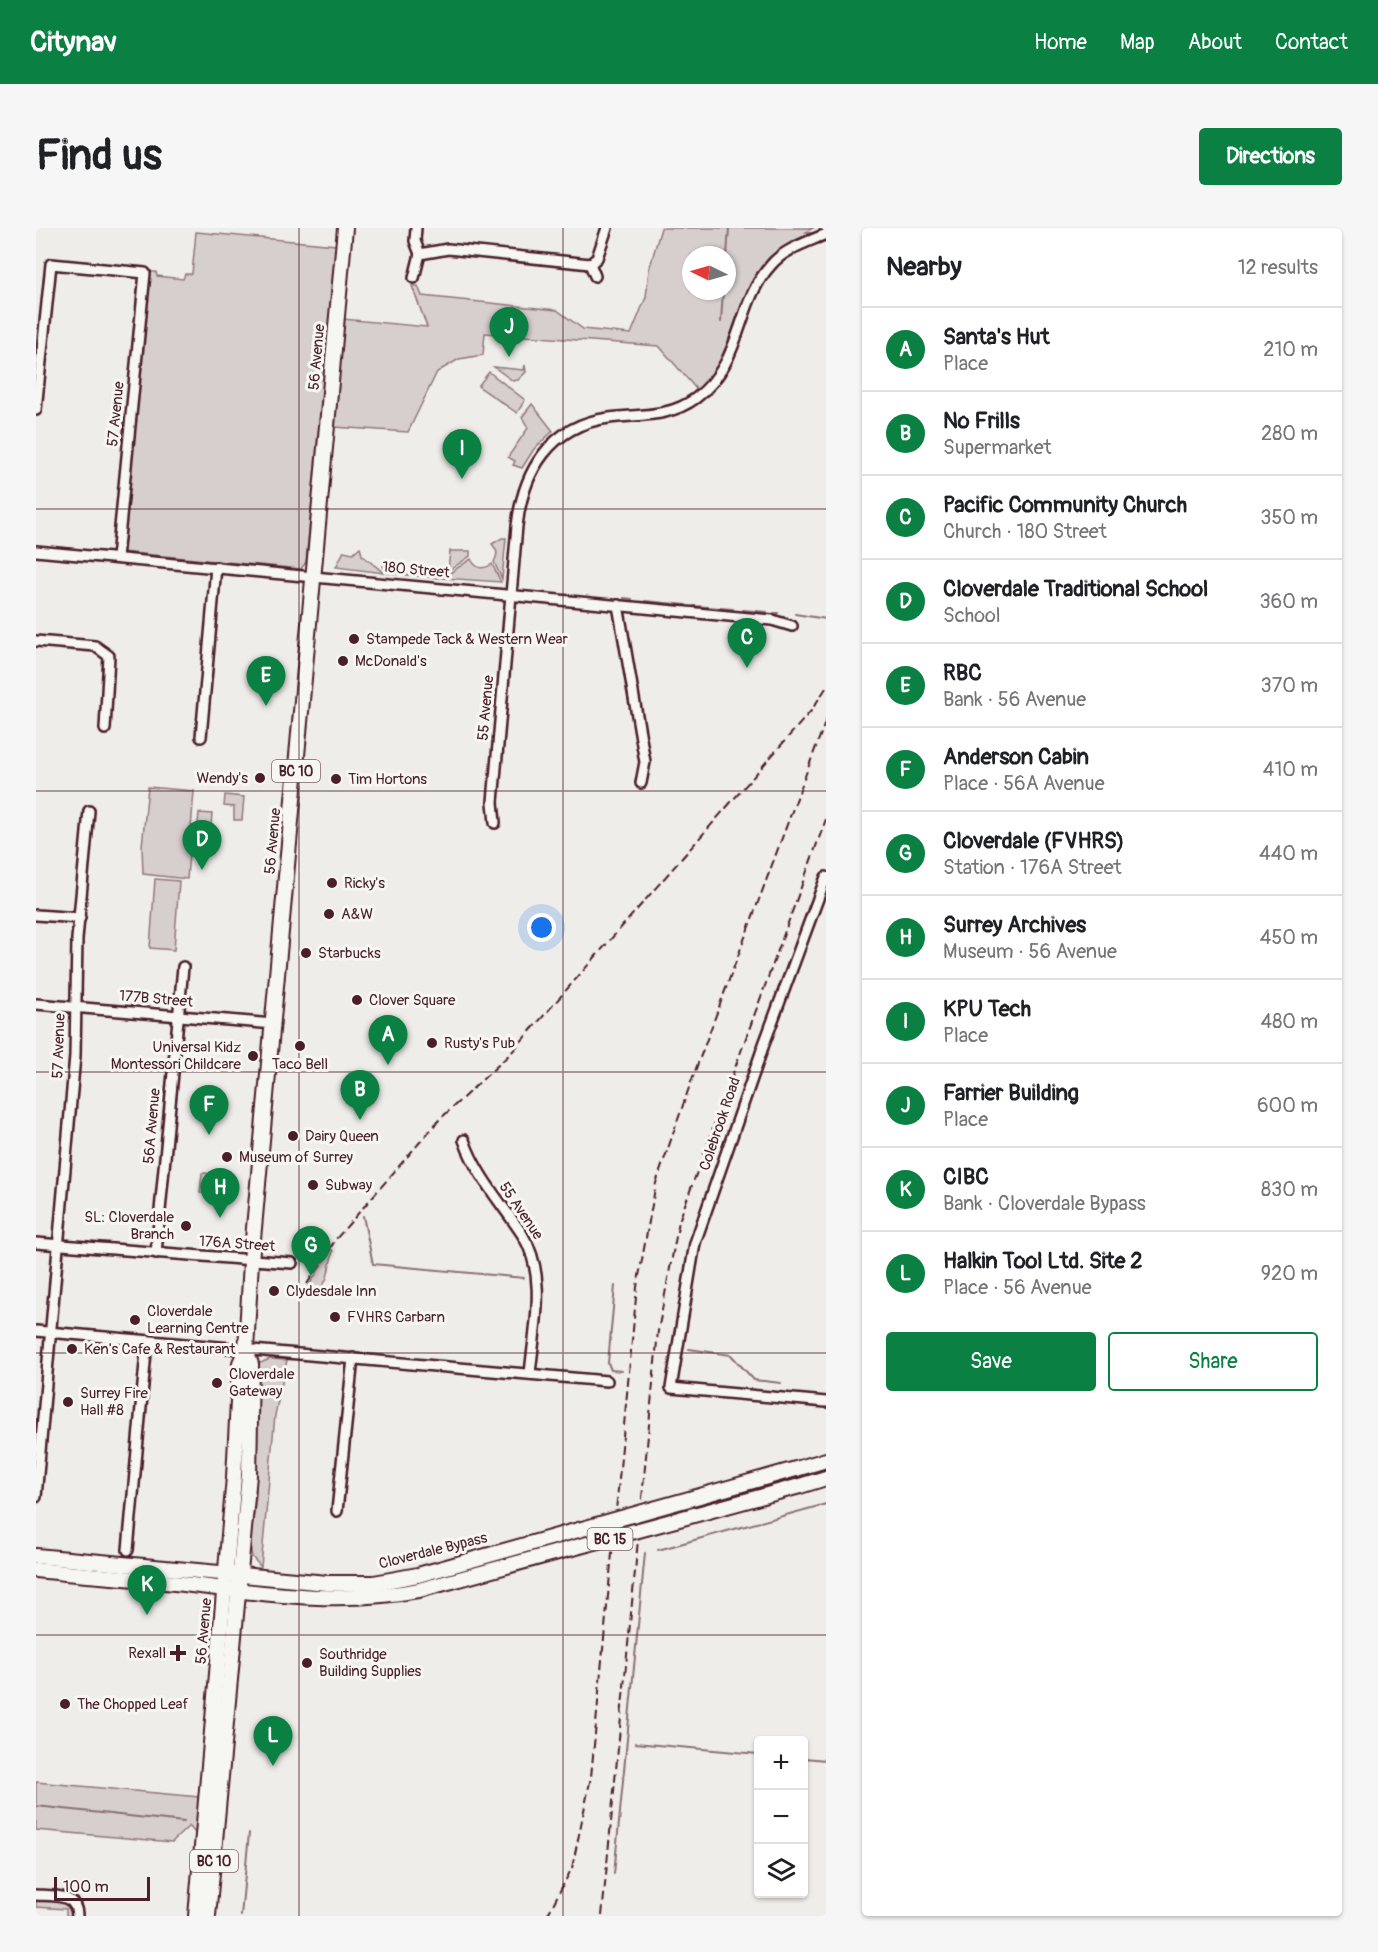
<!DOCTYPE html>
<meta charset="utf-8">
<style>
:root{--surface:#fff;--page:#f6f6f6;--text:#202124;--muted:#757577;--line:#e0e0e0;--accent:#0b8043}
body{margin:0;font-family:Pangolin,sans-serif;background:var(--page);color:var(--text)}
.controls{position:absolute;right:18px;bottom:18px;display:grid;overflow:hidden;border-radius:6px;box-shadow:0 2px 4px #0004}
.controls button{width:54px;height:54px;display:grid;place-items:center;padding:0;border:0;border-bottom:2px solid var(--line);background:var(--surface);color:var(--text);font:30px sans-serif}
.compass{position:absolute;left:646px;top:18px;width:54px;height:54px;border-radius:50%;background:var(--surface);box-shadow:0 2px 4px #0004;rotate:275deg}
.scale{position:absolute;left:18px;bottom:15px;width:96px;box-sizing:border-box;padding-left:6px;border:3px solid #4a1f2b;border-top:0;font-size:16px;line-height:21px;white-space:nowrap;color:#4a1f2b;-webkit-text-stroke:4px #f6f6f2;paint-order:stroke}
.you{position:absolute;left:506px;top:700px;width:21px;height:21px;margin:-15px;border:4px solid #fff;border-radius:50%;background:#1a73e8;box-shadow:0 0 0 9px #1a73e833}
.badge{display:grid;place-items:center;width:39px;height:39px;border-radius:50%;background:var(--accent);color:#fff;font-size:20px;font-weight:700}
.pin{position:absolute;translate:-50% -50px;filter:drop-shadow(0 2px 3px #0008)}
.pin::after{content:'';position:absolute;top:32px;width:21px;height:18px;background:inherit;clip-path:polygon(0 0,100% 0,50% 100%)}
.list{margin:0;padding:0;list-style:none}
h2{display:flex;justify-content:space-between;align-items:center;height:78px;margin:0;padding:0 24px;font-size:26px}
h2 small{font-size:20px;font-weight:400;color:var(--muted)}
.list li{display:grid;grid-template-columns:39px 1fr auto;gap:18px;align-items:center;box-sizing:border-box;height:84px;padding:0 24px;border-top:2px solid var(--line)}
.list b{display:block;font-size:22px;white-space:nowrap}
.list p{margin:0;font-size:20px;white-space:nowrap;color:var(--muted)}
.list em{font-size:20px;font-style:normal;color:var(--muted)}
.actions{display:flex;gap:12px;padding:18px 24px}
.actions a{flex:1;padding:14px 0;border:2px solid var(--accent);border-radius:6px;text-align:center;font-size:21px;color:var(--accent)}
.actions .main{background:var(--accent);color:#fff}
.icon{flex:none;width:33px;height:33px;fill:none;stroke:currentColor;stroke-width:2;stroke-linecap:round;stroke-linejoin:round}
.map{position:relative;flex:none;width:790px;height:1688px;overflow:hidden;border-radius:6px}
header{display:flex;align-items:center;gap:36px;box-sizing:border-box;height:84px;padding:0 30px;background:var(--accent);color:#fff}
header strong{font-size:28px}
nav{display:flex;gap:33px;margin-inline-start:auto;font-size:21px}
.intro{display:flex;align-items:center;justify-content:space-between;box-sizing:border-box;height:144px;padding:0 36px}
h1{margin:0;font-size:42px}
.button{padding:15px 27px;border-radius:6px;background:var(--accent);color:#fff;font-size:21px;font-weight:700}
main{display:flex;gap:36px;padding:0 36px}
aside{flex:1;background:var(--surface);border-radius:6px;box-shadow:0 2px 4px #0004}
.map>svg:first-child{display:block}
</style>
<header>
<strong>Citynav</strong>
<nav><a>Home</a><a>Map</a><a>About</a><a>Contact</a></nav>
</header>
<div class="intro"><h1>Find us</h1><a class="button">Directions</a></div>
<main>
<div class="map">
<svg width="790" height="1688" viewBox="0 0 790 1688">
<rect width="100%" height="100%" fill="#efedea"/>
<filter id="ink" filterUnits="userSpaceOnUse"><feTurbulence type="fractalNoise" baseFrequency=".0167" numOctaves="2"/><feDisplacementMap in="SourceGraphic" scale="12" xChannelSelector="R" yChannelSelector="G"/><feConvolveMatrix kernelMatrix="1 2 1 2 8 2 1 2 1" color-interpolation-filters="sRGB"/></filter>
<g filter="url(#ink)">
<!-- green -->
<g fill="#d7cfce" stroke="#90777c" stroke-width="1.5" fill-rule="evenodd">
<path d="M 625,0 L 777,0 L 770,4 L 776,5 C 687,39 719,114 661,162 L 623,118 L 449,105 L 447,127 L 423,131 L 401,144 L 372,204 L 298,199 L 307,91 L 391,99 L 376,58 L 382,58 L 386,68 L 521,82 L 547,101 L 595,106 L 610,69 L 613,42 ZM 655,27 L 691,27 L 691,63 L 655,63 Z"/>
<path d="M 160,4 L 300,17 L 270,334 L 265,341 L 86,324 L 112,44 L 120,44 L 121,48 L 147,51 L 149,46 L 156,46 Z"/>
<path d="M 489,137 L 490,144 L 482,152 L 477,153 L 458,139 L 488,142 Z"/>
<path d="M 453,144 L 489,172 L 481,185 L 442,158 Z"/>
<path d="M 496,176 L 517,203 L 498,221 L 486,240 L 477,237 L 479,233 L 472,229 L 492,200 L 486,189 Z"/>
<path d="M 466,310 L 470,310 L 466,351 L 458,334 C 462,326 462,323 456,316 Z"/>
<path d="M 324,319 L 326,327 L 348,345 L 300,339 L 308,323 L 317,325 Z"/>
<path d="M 414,323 L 434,323 L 434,328 L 412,343 Z"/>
<path d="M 435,331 C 440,341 447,342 456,336 L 465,354 L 406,350 Z"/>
<path d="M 347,338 L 407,344 L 407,347 L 403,350 L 351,345 Z"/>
<path d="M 112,559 L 158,563 L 151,651 L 107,646 L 106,618 Z"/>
<path d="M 189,567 L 208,569 L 206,592 L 198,592 L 198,579 L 188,578 Z"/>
<path d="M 163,585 L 176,586 L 174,608 L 161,607 Z"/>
<path d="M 119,651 L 143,653 L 138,722 L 114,720 Z"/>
<path d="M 166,945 L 179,946 L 177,966 L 164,965 Z"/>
<path d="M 295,1021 L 297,1023 L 291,1050 L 283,1065 L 272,1059 Z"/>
<path d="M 234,1131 L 251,1132 L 239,1187 L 225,1339 L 216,1329 L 214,1316 L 220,1268 L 222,1136 Z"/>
<path d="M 0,1554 L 163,1569 L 160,1603 L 159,1605 L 153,1598 L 136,1614 L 0,1602 Z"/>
<path d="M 0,1671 C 16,1672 33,1670 37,1688 L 30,1688 L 30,1681 L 0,1679 Z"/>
</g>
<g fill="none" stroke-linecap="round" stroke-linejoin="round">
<!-- stream -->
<g stroke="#8a6f74" stroke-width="2">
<path d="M 691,27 L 693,0"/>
<path d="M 685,94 L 687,63"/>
<path d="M 588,370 L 596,371"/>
<path d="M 609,373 L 650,377"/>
<path d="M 658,378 L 697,381"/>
<path d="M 707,382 L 731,384"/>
<path d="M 738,385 L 742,385"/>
<path d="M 759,386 L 790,391"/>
<path d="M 327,988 L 337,1036 L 488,1050"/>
<path d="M 579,1058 L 572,1135 L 575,1142 L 586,1143"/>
<path d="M 653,1121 L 695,1127 L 718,1152 L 745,1155"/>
<path d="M 622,1322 L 790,1276"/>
<path d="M 599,1515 L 722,1526"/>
<path d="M 768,1530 L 790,1532"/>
<path d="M 0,1578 L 148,1594"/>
<path d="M 578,1646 L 609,1325"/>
<path d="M 205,1688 L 213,1605"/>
</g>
<!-- minor casing -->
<g stroke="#4a1f2b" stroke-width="14">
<g id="minor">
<path d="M 380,0 L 379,13 L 384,26"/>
<path d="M 384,26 L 412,21 L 554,36"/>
<path d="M 554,36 L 561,30 L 571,0"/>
<path d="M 554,36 L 559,48"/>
<path d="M 378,50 L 384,26"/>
<path d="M 0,182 L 15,36 L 109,45 L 81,330"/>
<path d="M 0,323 L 736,392 L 756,398"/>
<path d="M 582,377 L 609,534 L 605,555"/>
<path d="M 0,413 L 59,418 L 73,428 L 69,501"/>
<path d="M 165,509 L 180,339"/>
<path d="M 459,595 L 457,574 L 481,298 C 487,244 514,197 573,190 C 605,186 633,190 660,170 C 708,134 699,76 735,37 C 748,21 772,14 790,6"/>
<path d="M 790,649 L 727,819 L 659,1015 L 635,1160 L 790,1174"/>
<path d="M 0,687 L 44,690"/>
<path d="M 0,776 L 238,796"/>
<path d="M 428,912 C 441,949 465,974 486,1006 C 512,1047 498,1101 494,1146"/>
<path d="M 0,1015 L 256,1035"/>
<path d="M 120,1025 L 147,739"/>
<path d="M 0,1103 L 571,1153"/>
<path d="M 0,1269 L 39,828 L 41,711 L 53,583"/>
<path d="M 301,1283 L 317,1130"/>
<path d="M 92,1322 L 111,1113"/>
<path d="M 0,1667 C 17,1668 41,1665 41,1688"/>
</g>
</g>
<!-- highway casing -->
<g stroke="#4a1f2b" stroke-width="18">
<g id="highway">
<path d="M 760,1241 L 790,1232"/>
<path d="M 764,1258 L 790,1250"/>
<path d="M 0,1328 L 291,1355 L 338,1355 L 382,1347"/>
<path d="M 0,1342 C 55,1348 110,1351 164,1358 C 238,1367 310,1376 383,1362"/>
<path d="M 160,1688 L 198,1249 L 204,1135 L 210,1122 L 215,1033 L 309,0"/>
<path d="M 172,1688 L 213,1247 L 215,1136 L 210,1122"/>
</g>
</g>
<!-- minor -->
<use href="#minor" stroke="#f6f6f2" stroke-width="9"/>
<!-- highway -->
<use href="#highway" stroke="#f6f6f2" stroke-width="14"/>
<!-- rail -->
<g stroke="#4a1f2b" stroke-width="2" stroke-dasharray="9 4.5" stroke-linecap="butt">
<path d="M 271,1056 L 300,1011 L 403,892 L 475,825 L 775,483 L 790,460"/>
<path d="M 511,1688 L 536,1640 L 555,1549 L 601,1059 L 620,955 L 655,854 L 790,492"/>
<path d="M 566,1688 L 622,1103 L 643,993 L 790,591"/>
</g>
<!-- highway-bridge casing -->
<g stroke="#4a1f2b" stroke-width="18" stroke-linecap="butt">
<g id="highway-bridge">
<path d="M 382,1347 L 760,1241"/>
<path d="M 383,1362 L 764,1258"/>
</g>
</g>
<!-- highway-bridge -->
<use href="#highway-bridge" stroke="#f6f6f2" stroke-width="14"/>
</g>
</g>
<!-- grid -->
<path fill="none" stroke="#4a1f2b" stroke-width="1.5" stroke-opacity="0.55" d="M 263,0 L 263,1688M 527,0 L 527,1688M 0,281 L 790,281M 0,563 L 790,563M 0,844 L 790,844M 0,1125 L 790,1125M 0,1407 L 790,1407"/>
<!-- markers -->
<g fill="#4a1f2b" stroke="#f6f6f2" stroke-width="2">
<circle cx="318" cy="411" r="6"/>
<circle cx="307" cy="433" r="6"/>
<circle cx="224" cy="550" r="6"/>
<circle cx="300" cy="551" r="6"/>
<circle cx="296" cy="655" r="6"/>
<circle cx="293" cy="686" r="6"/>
<circle cx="270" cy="725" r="6"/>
<circle cx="321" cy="772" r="6"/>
<circle cx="396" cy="815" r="6"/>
<circle cx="264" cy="818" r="6"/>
<circle cx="217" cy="828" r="6"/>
<circle cx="257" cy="908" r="6"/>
<circle cx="191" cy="929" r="6"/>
<circle cx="277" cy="957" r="6"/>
<circle cx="150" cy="998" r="6"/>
<circle cx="238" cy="1063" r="6"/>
<circle cx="299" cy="1089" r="6"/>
<circle cx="99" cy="1092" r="6"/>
<circle cx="36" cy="1121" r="6"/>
<circle cx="181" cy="1155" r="6"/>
<circle cx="32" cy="1174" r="6"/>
<path d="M139 1416h6v6h6v6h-6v6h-6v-6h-6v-6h6z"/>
<circle cx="271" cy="1435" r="6"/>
<circle cx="29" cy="1476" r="6"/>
</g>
<g text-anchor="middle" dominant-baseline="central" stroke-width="6" stroke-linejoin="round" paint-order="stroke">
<!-- shield labels -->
<g fill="#f6f6f2" stroke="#7e6067" stroke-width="1.5">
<rect x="236" y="532" width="48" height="22" rx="4.5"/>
<rect x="551.5" y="1300" width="45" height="22" rx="4.5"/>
<rect x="154" y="1622" width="48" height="22" rx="4.5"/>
</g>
<g font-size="14" font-weight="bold" fill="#4a1f2b">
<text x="260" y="543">BC 10</text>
<text x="574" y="1311">BC 15</text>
<text x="178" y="1633">BC 10</text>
</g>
<!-- street labels -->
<g font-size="15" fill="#4a1f2b" stroke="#f6f6f2">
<text transform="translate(281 129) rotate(-85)">56 Avenue</text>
<text transform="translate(80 186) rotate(-84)">57 Avenue</text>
<text transform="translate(380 342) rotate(5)">180 Street</text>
<text transform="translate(450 480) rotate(-85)">55 Avenue</text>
<text transform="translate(237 613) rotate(-85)">56 Avenue</text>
<text transform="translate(120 771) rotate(5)">177B Street</text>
<text transform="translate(23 818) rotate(-88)">57 Avenue</text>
<text transform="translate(684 896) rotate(-71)">Colebrook Road</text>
<text transform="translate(116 898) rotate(-85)">56A Avenue</text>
<text transform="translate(485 983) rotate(56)">55 Avenue</text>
<text transform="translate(201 1016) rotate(4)">176A Street</text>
<text transform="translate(397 1323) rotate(-14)">Cloverdale Bypass</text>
<text transform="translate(168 1403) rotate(-85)">56 Avenue</text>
</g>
<!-- poi labels -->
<g font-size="15" fill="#4a1f2b" stroke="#f6f6f2" text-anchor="start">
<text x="330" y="411">Stampede Tack &amp; Western Wear</text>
<text x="319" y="433">McDonald's</text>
<text x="212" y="550" text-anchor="end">Wendy's</text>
<text x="312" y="551">Tim Hortons</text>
<text x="308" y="655">Ricky's</text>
<text x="305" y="686">A&amp;W</text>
<text x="282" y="725">Starbucks</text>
<text x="333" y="772">Clover Square</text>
<text x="408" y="815">Rusty's Pub</text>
<text x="205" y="819" text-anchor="end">Universal Kidz<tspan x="205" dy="17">Montessori Childcare</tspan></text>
<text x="264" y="836" text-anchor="middle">Taco Bell</text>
<text x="269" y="908">Dairy Queen</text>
<text x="203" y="929">Museum of Surrey</text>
<text x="289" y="957">Subway</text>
<text x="138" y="989" text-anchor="end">SL: Cloverdale<tspan x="138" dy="17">Branch</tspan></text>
<text x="250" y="1063">Clydesdale Inn</text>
<text x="111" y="1083">Cloverdale<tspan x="111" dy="17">Learning Centre</tspan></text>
<text x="311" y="1089">FVHRS Carbarn</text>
<text x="48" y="1121">Ken's Cafe &amp; Restaurant</text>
<text x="193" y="1146">Cloverdale<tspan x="193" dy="17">Gateway</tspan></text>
<text x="44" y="1165">Surrey Fire<tspan x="44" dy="17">Hall #8</tspan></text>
<text x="130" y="1425" text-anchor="end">Rexall</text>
<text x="283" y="1426">Southridge<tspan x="283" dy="17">Building Supplies</tspan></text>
<text x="41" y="1476">The Chopped Leaf</text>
</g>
</g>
</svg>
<div class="controls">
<button>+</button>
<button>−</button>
<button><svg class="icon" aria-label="layers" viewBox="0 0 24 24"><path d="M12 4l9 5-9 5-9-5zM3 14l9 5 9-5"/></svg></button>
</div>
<svg class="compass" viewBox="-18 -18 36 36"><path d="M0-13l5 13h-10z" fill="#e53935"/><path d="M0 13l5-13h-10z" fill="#757577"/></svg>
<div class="scale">100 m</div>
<div class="you"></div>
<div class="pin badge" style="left:352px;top:837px">A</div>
<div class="pin badge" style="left:324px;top:892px">B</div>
<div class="pin badge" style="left:711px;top:440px">C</div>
<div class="pin badge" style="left:166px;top:642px">D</div>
<div class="pin badge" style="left:230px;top:478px">E</div>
<div class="pin badge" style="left:173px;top:907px">F</div>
<div class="pin badge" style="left:275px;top:1048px">G</div>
<div class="pin badge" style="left:184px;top:990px">H</div>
<div class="pin badge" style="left:426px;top:251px">I</div>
<div class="pin badge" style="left:473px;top:129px">J</div>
<div class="pin badge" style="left:111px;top:1387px">K</div>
<div class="pin badge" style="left:237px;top:1538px">L</div>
</div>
<aside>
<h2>Nearby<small>12 results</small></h2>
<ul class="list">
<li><span class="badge">A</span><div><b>Santa's Hut</b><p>Place</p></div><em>210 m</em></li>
<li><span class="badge">B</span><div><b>No Frills</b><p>Supermarket</p></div><em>280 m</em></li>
<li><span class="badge">C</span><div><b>Pacific Community Church</b><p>Church · 180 Street</p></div><em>350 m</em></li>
<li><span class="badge">D</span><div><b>Cloverdale Traditional School</b><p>School</p></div><em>360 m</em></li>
<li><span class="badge">E</span><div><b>RBC</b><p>Bank · 56 Avenue</p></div><em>370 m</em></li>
<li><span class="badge">F</span><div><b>Anderson Cabin</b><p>Place · 56A Avenue</p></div><em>410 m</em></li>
<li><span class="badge">G</span><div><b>Cloverdale (FVHRS)</b><p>Station · 176A Street</p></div><em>440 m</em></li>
<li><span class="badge">H</span><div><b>Surrey Archives</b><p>Museum · 56 Avenue</p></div><em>450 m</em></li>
<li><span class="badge">I</span><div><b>KPU Tech</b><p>Place</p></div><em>480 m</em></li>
<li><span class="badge">J</span><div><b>Farrier Building</b><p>Place</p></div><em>600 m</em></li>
<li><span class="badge">K</span><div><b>CIBC</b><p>Bank · Cloverdale Bypass</p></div><em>830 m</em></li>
<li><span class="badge">L</span><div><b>Halkin Tool Ltd. Site 2</b><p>Place · 56 Avenue</p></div><em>920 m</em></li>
</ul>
<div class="actions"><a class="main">Save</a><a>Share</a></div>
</aside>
</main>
